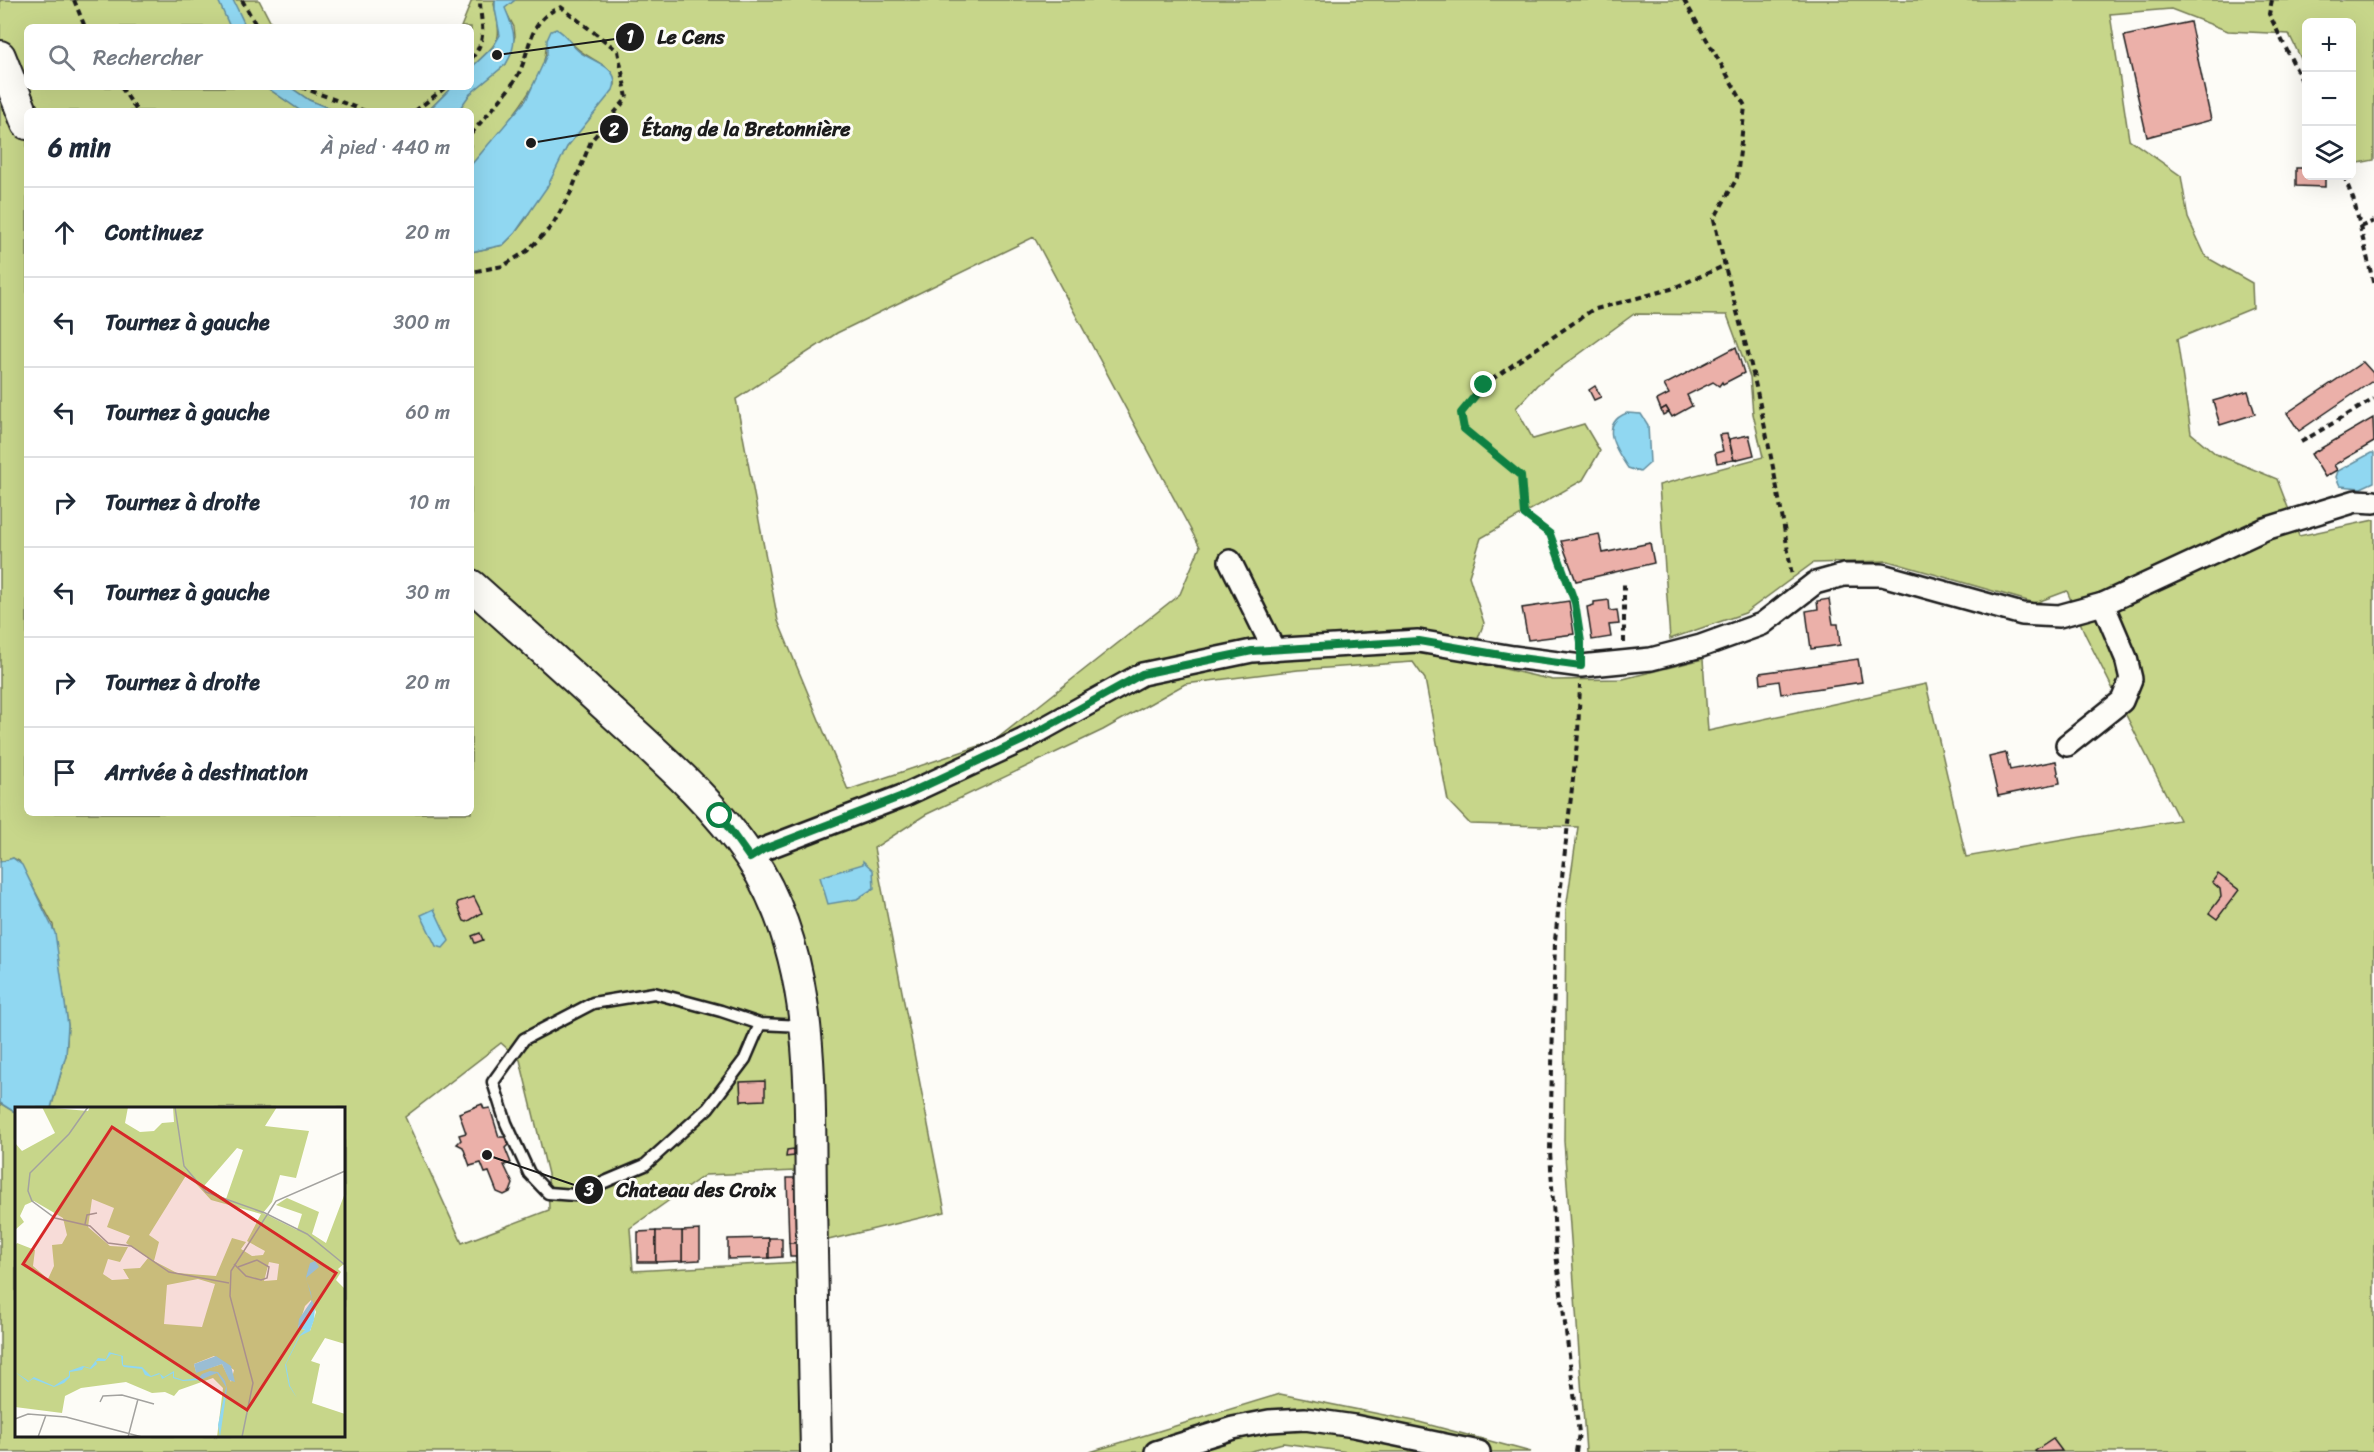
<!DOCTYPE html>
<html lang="fr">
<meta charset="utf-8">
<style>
:root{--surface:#fff;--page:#f2f2f3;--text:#1f2937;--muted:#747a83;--line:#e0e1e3}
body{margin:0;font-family:Sriracha,sans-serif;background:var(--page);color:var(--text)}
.controls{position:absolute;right:18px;top:18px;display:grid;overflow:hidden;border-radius:9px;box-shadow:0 6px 24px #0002}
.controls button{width:54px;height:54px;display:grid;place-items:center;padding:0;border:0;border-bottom:2px solid var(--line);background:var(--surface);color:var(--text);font:30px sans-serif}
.stop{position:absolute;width:18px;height:18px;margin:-14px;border:4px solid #0b8043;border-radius:50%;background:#fff}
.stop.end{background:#0b8043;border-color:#fff;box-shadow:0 2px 6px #0008}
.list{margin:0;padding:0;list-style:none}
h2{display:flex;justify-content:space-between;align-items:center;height:78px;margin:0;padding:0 24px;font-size:26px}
h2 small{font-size:20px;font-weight:400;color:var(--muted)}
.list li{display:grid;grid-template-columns:39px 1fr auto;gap:18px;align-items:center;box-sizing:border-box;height:90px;padding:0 24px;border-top:2px solid var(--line)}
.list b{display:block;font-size:22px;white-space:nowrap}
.list em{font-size:20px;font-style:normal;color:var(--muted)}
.icon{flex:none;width:33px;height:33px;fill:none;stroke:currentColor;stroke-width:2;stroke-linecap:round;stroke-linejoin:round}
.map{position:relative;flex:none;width:2374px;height:1452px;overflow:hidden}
.search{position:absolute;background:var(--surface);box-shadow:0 6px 24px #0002;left:24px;top:24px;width:450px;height:66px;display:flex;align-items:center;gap:15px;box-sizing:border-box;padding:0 21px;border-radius:9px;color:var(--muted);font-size:22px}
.panel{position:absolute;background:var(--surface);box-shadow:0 6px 24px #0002;left:24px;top:108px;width:450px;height:708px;border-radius:9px}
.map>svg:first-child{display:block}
</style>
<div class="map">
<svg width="2374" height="1452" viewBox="0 0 2374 1452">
<rect width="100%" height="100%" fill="#fdfcf7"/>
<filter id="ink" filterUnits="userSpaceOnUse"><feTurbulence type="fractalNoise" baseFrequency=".0167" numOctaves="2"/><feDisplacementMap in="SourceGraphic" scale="12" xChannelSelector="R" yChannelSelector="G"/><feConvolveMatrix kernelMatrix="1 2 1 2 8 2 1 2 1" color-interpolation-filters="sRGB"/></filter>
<g filter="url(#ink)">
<!-- green -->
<g fill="#c7d68a" stroke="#727953" stroke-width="1.5" fill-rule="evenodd">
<path d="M 0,0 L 259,0 L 273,27 L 27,27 L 27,87 L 266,87 L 301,111 L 27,111 L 27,813 L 471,813 L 471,252 L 503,245 L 515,233 L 525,220 L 567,147 L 615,85 C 617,64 582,59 571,42 L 546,47 C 547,81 494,140 471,165 L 471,111 L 458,111 L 469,94 L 506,64 L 515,36 L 514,27 L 504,8 L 515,0 L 2374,0 L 2374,160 L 2354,164 L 2352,159 L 2352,22 L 2306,22 L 2306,69 L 2289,34 L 2228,31 L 2171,9 L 2110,14 L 2129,139 L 2181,176 L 2188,218 L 2206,257 L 2252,283 L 2253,308 L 2177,339 L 2191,433 L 2216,454 L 2277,479 L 2299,536 L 2374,520 L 2374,1452 L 1586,1452 L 1564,1141 L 1566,909 L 1578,827 L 1470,824 L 1448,801 L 1425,679 L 1413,662 L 1298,670 L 1185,684 L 1103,730 L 925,815 L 874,848 L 945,1212 L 820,1242 L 820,1170 L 705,1175 L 630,1228 L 633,1271 L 819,1261 L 830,1452 L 0,1452 L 0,1103 L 16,1113 L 16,1436 L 344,1436 L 344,1108 L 51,1108 L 66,1055 L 68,1025 L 53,925 L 19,861 L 13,858 L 0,862 ZM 1034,237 L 1200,547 L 1180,594 L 994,741 L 848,790 L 778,621 L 736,399 L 837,333 ZM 1634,314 L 1727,315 L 1750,377 L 1753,414 L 1763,457 L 1659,485 L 1670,639 L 1745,613 L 1813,563 L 1888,561 L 2035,603 L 2067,591 L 2085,634 L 2179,820 L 1966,857 L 1926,684 L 1708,731 L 1703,659 L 1623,679 L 1553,680 L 1469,661 L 1484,623 L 1469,576 L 1481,538 L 1583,480 L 1600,451 L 1584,424 L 1533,439 L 1516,408 L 1537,385 ZM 501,1043 L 520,1060 L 548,1174 L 549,1210 L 462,1243 L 405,1117 Z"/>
<path d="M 472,0 L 495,0 L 494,4 C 504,44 498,41 471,68 L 471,27 L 461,27 Z"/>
<path d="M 290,87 L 452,87 L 428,111 L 335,111 L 309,100 Z"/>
<path d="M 1280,1394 L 1419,1422 L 1531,1452 L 1348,1452 L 1283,1443 L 1248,1452 L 1090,1452 Z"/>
</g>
<!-- water -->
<g fill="#90d7f1" stroke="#628c9c" stroke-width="1.5">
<path d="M 218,0 L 233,0 L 246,27 L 230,27 Z"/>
<path d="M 495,0 L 515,0 L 505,8 C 514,29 519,43 506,64 L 470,94 L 458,111 L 428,111 L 452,87 L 471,87 L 471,68 L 493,47 L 500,35 L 495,9 Z"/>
<path d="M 556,29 C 568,34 570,46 580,52 C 594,63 622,67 613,90 L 567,147 L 547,187 L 515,233 L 503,245 L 471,252 L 471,165 L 526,100 L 542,66 L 547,54 L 547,40 L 551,31 Z"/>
<path d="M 266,87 L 290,87 L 309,100 L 335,111 L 301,111 Z"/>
<path d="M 1627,413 L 1641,414 L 1648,425 L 1650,463 L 1640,472 L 1628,468 C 1616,450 1598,424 1627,413 Z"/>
<path d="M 2371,453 L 2374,453 L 2374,482 L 2361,488 L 2340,486 L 2336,477 L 2338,471 Z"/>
<path d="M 13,858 L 22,865 L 55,933 L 68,1025 L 66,1055 L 51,1108 L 16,1108 L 16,1113 L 0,1103 L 0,862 Z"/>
<path d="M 863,861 L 873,870 L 874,888 L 857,899 L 828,904 L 820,877 L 863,864 Z"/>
<path d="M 434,909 L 449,941 L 443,948 L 436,946 L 421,915 Z"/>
</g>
<!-- building -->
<g fill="#ebb0a9" stroke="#1c1c1c" stroke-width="1.5">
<path d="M 2190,22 L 2211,120 L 2147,137 L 2124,36 Z"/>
<path d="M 2296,168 L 2306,168 L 2306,176 L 2325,176 L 2325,187 L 2296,186 Z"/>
<path d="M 1736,347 L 1744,373 L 1723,384 L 1722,382 L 1719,386 L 1713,382 L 1687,395 L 1692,406 L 1672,417 L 1666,407 L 1661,410 L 1657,400 L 1669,394 L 1664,385 Z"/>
<path d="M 2363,362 L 2373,373 L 2374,380 L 2299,431 L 2287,413 Z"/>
<path d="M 1595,386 L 1601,397 L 1594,400 L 1589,390 Z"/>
<path d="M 2248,391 L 2255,414 L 2220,425 L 2213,401 Z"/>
<path d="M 1666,407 L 1669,412 L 1663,415 L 1661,410 Z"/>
<path d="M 2373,418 L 2374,442 L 2334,465 L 2337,470 L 2325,477 L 2311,454 Z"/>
<path d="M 1727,434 L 1734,460 L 1717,463 L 1715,453 L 1723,451 L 1719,435 Z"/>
<path d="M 1749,435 L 1754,455 L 1734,460 L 1729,439 Z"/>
<path d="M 1599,534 L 1603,553 L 1650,543 L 1654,563 L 1576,581 L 1561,541 Z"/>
<path d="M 1829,599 L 1833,624 L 1838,624 L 1840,645 L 1811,649 L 1806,611 L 1818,609 L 1817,601 Z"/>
<path d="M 1609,600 L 1610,611 L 1617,610 L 1619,624 L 1609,625 L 1611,637 L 1592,640 L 1587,607 L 1594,605 L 1594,602 Z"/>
<path d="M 1569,601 L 1574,634 L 1528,640 L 1522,608 Z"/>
<path d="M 1858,659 L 1862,682 L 1781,694 L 1779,681 L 1761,684 L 1760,673 Z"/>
<path d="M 2006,753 L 2010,770 L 2056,761 L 2060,783 L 1998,796 L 1989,757 Z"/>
<path d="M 2218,874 L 2239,890 L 2217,919 L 2209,913 L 2221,897 L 2220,889 L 2212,882 Z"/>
<path d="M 474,897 L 482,913 L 467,922 L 464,921 L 457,904 L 458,902 Z"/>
<path d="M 480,933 L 483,940 L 475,943 L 472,936 Z"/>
<path d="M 765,1081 L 765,1100 L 741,1101 L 740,1082 Z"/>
<path d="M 482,1104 L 484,1109 L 490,1108 L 499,1137 L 505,1137 L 508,1145 L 505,1148 L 511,1163 L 504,1165 L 513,1184 L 510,1192 L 504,1195 L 497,1192 L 489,1172 L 485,1173 L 481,1163 L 470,1166 L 463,1147 L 457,1144 L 461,1140 L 459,1135 L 466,1133 L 459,1113 Z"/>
<path d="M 794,1149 L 794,1156 L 786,1157 L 787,1150 Z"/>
<path d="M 787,1178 L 795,1178 L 796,1243 L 789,1243 Z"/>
<path d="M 700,1230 L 700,1260 L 682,1261 L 682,1231 Z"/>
<path d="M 656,1231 L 656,1262 L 638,1262 L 638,1232 Z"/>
<path d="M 656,1231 L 682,1231 L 682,1261 L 656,1262 Z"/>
<path d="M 769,1238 L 769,1258 L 728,1259 L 728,1239 Z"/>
<path d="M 769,1238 L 782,1238 L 782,1257 L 769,1258 Z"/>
<path d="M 789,1243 L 796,1243 L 797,1257 L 790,1257 Z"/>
<path d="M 2053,1439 L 2062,1451 L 2036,1452 L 2035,1451 Z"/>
</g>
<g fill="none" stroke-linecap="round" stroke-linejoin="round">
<!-- lane casing -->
<g stroke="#1c1c1c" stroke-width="15">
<path id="lane" d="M 760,1024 L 745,1059 L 708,1108 L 645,1165 L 574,1195 L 548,1193 L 529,1173 L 506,1123 L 493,1082 L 524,1039 L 593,1003 L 654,993 L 721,1011 L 760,1024 L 802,1026"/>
</g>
<!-- street casing -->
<g stroke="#1c1c1c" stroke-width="26">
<g id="street">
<path d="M 1230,561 L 1274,650"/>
<path d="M 2067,745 L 2122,701 L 2131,679 L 2126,658 L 2103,604"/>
<path d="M 750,858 L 764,849 L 905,795 L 1023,740 L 1142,674 L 1252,651 L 1418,641 L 1513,657 L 1581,666 L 1651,659 L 1701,646 L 1762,624 L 1815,583 L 1844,575 L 1882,575 L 2022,614 L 2059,616 L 2103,604 L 2265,529 L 2356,501 L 2374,502"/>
<path d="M 1156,1452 L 1233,1428 L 1269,1421 L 1305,1419 L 1354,1426 L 1479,1452"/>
</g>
</g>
<!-- secondary casing -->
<g stroke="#1c1c1c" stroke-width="34">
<g id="secondary">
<path d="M 0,56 L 27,124"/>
<path d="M 471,585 C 519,628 568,672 616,716 C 664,760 713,802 750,857 C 817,958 809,1085 811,1202 C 813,1285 814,1369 816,1452"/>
</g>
</g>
<!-- path -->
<g stroke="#1c1c1c" stroke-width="4" stroke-dasharray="6 4.5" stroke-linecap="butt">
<path d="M 74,0 L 85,27"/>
<path d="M 242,0 L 257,27"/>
<path d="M 1684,0 L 1745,106 L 1737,178 L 1714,219 C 1724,267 1738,314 1750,361 C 1767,433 1781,504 1792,577"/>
<path d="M 2272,0 L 2269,14 L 2306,89"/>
<path d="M 471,59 C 489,38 480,24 480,0"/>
<path d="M 121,87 L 137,111"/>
<path d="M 301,87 L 365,111"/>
<path d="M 415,111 L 446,87"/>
<path d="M 471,134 C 486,115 506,96 518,75 C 532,48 527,20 561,7 L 618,51 L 627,98 L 591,141 L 571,192 L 552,226 L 527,251 L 503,266 L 471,272"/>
<path d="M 2344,176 L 2354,201 L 2374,286"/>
<path d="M 2360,227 L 2374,221"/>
<path d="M 2301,442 L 2374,399"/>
<path d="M 1624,643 L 1624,583"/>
<path d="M 1581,648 L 1575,603 L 1550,534 L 1524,514 L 1521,476 L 1464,429 L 1461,413 L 1484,385 L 1592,310 L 1671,289 L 1724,266"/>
<path d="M 1576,1452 L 1579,1433 L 1556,1254 L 1550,1151 L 1555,940 L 1578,734 L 1580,685"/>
</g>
<!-- lane -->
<use href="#lane" stroke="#fdfcf7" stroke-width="10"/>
<!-- street -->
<use href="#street" stroke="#fdfcf7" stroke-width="21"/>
<!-- secondary -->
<use href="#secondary" stroke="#fdfcf7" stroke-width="30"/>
</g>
</g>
<g fill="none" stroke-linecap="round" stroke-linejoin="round" filter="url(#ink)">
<!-- route -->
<path stroke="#0b8043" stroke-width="8" d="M 720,816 L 750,858 L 764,849 L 905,795 L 1023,740 L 1142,674 L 1252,651 L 1419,641 L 1513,657 L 1581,666 L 1581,642 L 1575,603 L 1550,534 L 1524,514 L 1521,476 L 1464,429 L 1461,413 L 1484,385"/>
</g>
<!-- overview -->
<g transform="translate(15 1107)">
<rect width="330" height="330" fill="#fdfcf7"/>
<path d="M 27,0 L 73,4 L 75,0 L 113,0 L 110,16 L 125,25 L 139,24 L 147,16 L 159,15 L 158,0 L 262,0 L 250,19 L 294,24 L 281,71 L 265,68 L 257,95 L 248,106 L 282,123 L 287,107 L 261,98 L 272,91 L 304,105 L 297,127 L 311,136 L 330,86 L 330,156 L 323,162 L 326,165 L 321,173 L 330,182 L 330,237 L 310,231 L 296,254 L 305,257 L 297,296 L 330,307 L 330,330 L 202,330 L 208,281 L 198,271 L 164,283 L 159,289 L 150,285 L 137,286 L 111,275 L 66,281 L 50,289 L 47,306 L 0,300 L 0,139 L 2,136 L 20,143 L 18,159 L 33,172 L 39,159 L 37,138 L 47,137 L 52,128 L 48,111 L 19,94 L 10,98 L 5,109 L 9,115 L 0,123 L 0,36 L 7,44 L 40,26 ZM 222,41 L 228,43 L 211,92 L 189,79 ZM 172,67 L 196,93 L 246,107 L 232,134 L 250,144 L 248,148 L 237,149 L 226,142 L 231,135 L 217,131 L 201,169 L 162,166 L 139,154 L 144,135 L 134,128 ZM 77,92 L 99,101 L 92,120 L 115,129 L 111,136 L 133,151 L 125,161 L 108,162 L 114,172 L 97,173 L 88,167 L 93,152 L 105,155 L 113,140 L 95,139 L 73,120 ZM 254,155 L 264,157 L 262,173 L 249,174 ZM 183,172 L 200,177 L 187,220 L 149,217 L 152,178 ZM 296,193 L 301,205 L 295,224 L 283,221 L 290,199 ZM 199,249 L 219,263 L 216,275 L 207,257 L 181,265 L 179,257 Z" fill="#c7d68a" fill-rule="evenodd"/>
<path d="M 300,154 L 304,160 L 291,171 L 296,186 L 297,193 L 300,201 L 299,213 L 295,224 L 285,229 L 271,257 L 275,279 L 282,291 L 286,322 L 282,291 L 274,279 L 270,258 L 284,229 L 290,223 L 283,221 L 284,212 L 297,193 L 291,170 L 295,156 ZM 94,245 L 108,249 L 108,258 L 127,260 L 136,269 L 144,266 L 149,270 L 159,264 L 159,270 L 168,273 L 184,271 L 187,267 L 195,264 L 203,265 L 210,274 L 212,282 L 205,330 L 203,318 L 211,280 L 202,266 L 185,273 L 168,274 L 158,271 L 158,266 L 147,272 L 145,267 L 136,270 L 130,268 L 127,262 L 109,260 L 107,258 L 106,249 L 96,247 L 90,254 L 81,254 L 82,257 L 76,262 L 69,260 L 67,263 L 55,265 L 55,270 L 49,276 L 39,280 L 18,272 L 13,275 L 0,265 L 14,274 L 19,270 L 39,279 L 54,269 L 54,264 L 68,259 L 75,261 L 83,251 L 91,252 ZM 201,249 L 216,259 L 220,275 L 214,273 L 207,257 L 181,266 L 179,257 Z" fill="#90d7f1"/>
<path fill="none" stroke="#a3a29f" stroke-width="1.5" d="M 73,0 L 54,27 L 15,66 L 13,84 L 17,94 L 40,111 L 75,119 L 93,136 L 116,139 L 154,165 L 214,176M 160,0 L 169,59 L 191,85 L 250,106 L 292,127 L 330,158M 70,117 L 72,108 L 82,106M 219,157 L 231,169 L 246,173 L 252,171 L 254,160 L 242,153 L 223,160M 85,295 L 88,289 L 107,288 L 139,297M 0,312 L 13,307 L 51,310 L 127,330M 23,330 L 31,308M 113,330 L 123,292M 227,330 L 238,276 L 215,189 L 216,164 L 261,94 L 330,64"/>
<path fill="#d62828" fill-opacity="0.15" stroke="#d62828" stroke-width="3" d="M 97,20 L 321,166 L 232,303 L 8,157 Z"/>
<rect width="330" height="330" fill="none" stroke="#1c1c1c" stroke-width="3"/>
</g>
<!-- callouts -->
<path fill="none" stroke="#1c1c1c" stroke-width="2" d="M497 55L630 37M531 143L614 129M487 1155L589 1190"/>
<g fill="#1c1c1c" stroke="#fdfcf7" stroke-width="2">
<circle cx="497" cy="55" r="6"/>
<circle cx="531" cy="143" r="6"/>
<circle cx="487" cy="1155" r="6"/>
<circle cx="630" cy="37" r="15"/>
<circle cx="614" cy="129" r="15"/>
<circle cx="589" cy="1190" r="15"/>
</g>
<g font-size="18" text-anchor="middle" font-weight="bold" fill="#fff">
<text x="630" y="43">1</text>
<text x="614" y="136">2</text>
<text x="589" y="1196">3</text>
</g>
<g font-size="20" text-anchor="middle" font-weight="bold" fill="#1c1c1c" stroke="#fdfcf7" stroke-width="6" stroke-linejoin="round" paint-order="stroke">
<text x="691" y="44">Le Cens</text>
<text x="746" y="136">Étang de la Bretonnière</text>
<text x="696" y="1197">Chateau des Croix</text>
</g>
</svg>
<div class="controls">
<button>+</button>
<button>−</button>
<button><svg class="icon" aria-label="layers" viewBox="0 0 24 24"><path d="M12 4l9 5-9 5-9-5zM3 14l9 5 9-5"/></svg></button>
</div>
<div class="stop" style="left:720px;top:816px"></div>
<div class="stop end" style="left:1484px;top:385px"></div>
<div class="search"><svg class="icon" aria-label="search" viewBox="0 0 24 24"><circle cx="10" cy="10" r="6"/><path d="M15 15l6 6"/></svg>Rechercher</div>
<section class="panel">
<h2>6 min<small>À pied · 440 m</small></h2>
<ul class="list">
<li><svg class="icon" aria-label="ahead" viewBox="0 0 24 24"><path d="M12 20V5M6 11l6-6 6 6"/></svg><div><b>Continuez</b></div><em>20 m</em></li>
<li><svg class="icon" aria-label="left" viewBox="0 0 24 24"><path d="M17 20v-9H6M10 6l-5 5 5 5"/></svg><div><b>Tournez à gauche</b></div><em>300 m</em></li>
<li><svg class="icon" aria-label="left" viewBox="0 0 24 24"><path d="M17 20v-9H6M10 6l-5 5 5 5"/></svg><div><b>Tournez à gauche</b></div><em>60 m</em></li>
<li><svg class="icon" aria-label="right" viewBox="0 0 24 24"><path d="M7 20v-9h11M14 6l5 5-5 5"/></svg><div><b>Tournez à droite</b></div><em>10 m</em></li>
<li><svg class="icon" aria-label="left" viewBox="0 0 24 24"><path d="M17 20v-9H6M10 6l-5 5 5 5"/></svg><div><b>Tournez à gauche</b></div><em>30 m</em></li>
<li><svg class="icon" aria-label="right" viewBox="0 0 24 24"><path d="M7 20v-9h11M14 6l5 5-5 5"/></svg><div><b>Tournez à droite</b></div><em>20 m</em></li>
<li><svg class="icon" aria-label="arrive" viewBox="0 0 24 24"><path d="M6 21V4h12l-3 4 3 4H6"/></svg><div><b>Arrivée à destination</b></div></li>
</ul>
</section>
</div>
